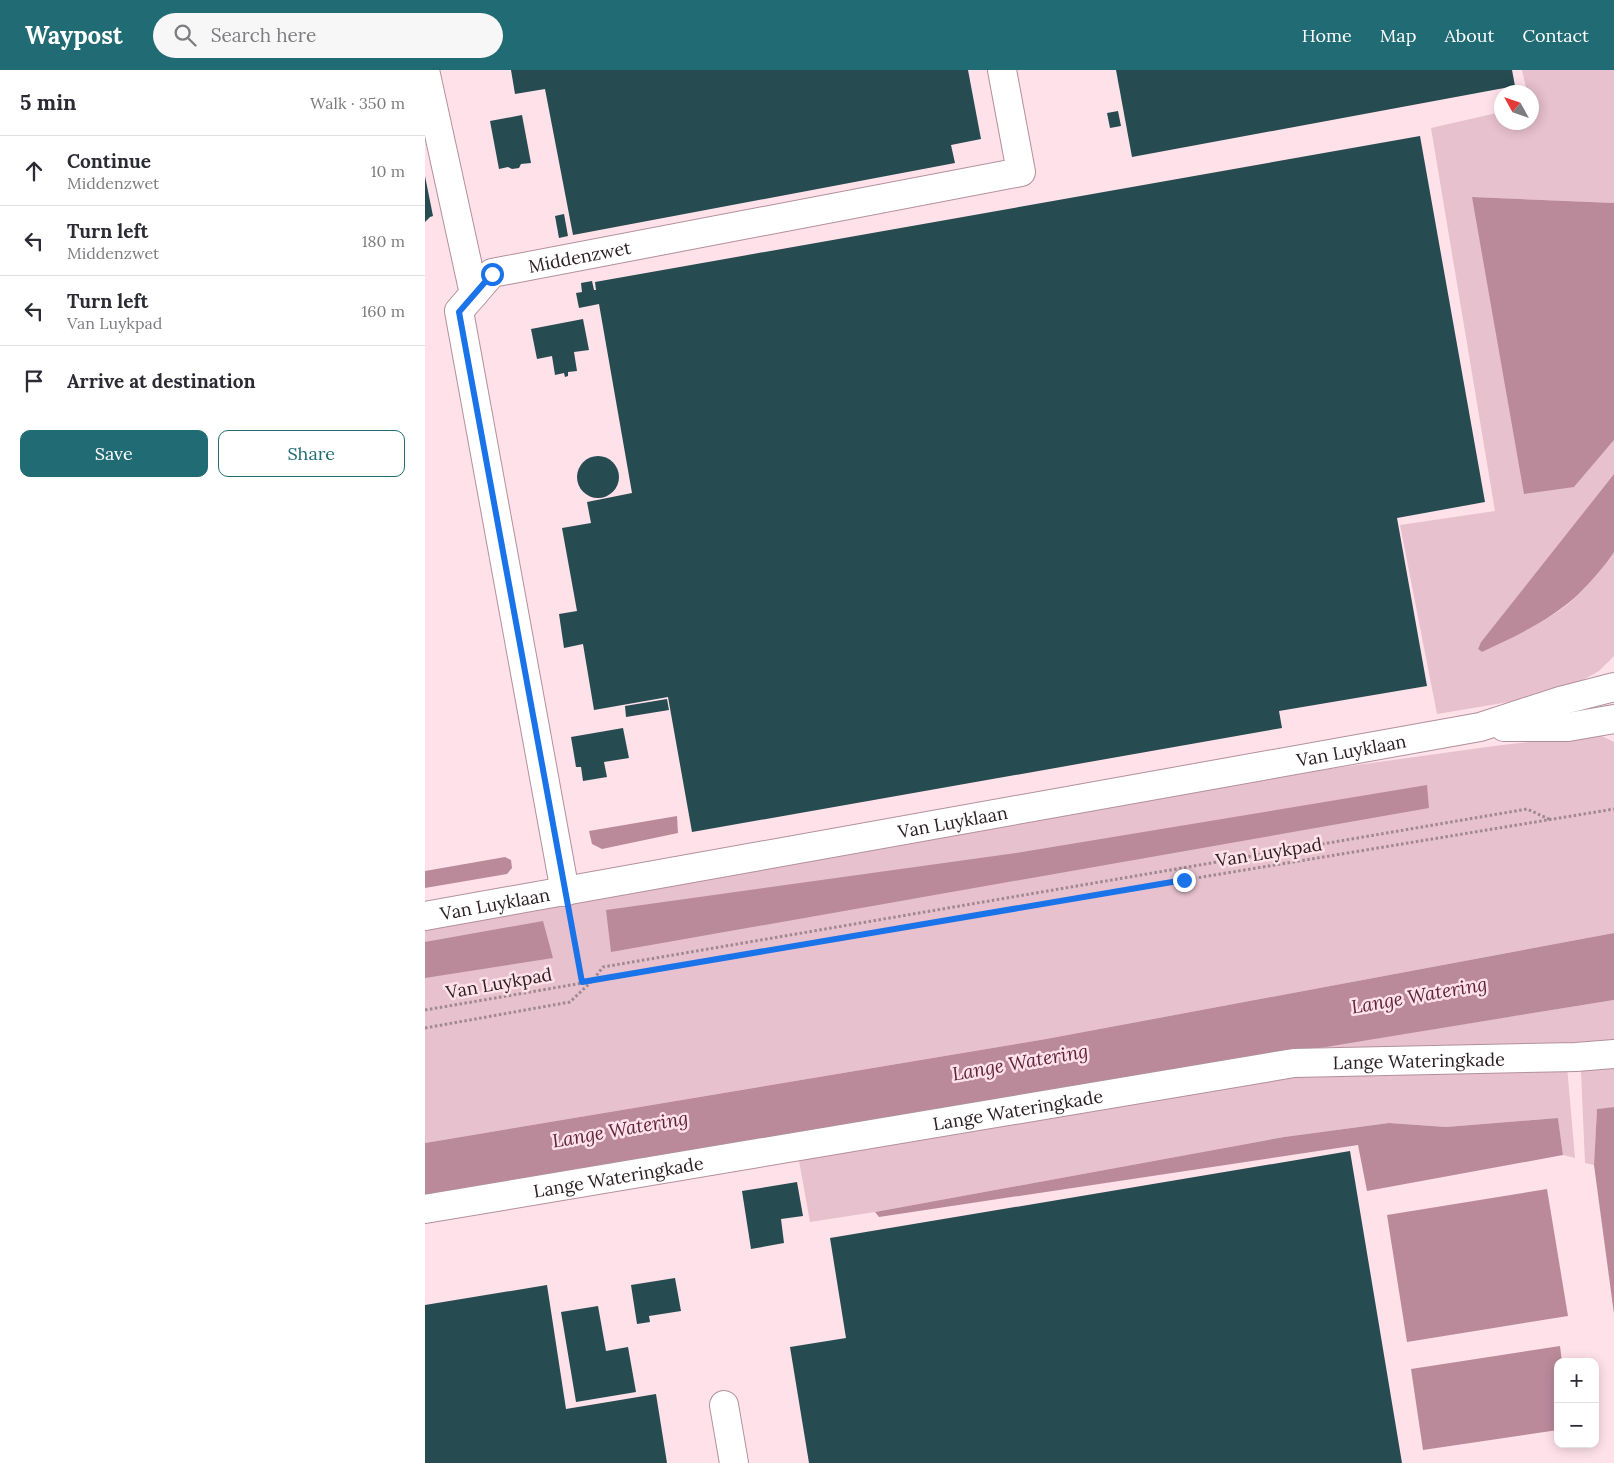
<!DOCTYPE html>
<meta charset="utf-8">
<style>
:root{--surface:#fff;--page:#f7f7f7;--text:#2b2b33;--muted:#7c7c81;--line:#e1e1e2;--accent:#216b74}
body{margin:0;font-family:Lora,serif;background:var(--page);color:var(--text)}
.controls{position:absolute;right:15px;bottom:15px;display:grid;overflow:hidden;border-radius:10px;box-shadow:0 2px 12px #0003}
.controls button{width:45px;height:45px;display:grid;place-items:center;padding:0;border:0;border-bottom:1px solid var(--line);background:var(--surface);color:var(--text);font:25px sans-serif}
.compass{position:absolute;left:1069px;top:15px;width:45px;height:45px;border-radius:50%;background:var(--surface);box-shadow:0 2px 12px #0003;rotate:310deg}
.stop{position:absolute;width:15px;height:15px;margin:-11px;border:4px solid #1a73e8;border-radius:50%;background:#fff}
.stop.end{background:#1a73e8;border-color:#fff;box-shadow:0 1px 5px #0008}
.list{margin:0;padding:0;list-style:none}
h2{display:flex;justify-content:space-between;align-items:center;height:65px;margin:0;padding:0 20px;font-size:21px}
h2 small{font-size:16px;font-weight:400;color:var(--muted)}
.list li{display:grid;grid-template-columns:32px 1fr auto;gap:15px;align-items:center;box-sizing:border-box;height:70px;padding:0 20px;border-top:1px solid var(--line)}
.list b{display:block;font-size:19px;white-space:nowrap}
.list p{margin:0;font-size:16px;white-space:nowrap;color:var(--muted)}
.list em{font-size:16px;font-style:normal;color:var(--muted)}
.actions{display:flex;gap:10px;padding:15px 20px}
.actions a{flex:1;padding:11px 0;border:1px solid var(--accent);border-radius:10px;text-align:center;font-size:18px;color:var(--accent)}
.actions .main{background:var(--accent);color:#fff}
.icon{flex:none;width:28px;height:28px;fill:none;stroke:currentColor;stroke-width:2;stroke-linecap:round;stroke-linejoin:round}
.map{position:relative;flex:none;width:1189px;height:1393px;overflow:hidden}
header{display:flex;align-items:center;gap:30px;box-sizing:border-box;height:70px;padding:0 25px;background:var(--accent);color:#fff}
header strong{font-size:24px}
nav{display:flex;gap:28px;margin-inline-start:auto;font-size:18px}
.search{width:350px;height:45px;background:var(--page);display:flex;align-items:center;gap:12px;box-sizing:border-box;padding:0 18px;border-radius:28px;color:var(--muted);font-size:19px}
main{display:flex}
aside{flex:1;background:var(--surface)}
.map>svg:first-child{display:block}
</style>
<header>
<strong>Waypost</strong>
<div class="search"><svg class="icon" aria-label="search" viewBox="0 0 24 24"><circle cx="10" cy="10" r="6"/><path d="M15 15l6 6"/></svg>Search here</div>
<nav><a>Home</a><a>Map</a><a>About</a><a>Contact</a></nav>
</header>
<main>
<aside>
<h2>5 min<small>Walk · 350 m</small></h2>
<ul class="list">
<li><svg class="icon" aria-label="ahead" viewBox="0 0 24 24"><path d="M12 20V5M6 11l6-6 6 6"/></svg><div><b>Continue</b><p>Middenzwet</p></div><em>10 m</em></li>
<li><svg class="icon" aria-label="left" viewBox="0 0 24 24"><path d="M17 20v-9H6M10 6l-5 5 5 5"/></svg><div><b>Turn left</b><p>Middenzwet</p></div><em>180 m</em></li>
<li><svg class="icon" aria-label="left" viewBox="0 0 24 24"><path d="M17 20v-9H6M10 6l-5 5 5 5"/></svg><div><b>Turn left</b><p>Van Luykpad</p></div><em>160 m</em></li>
<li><svg class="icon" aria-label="arrive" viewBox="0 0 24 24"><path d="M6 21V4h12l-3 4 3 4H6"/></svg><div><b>Arrive at destination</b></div></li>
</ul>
<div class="actions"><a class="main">Save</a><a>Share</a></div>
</aside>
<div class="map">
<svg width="1189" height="1393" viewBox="0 0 1189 1393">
<rect width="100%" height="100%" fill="#ffe1ea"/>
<!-- green -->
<g fill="#e7c1cd">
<path d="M 1097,0 L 1189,0 L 1189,133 L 1047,127 L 1149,417 L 1189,370 L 1189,404 L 1056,572 L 1053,579 L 1057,582 C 1087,568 1117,554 1143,534 C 1156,524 1179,496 1189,482 L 1189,586 L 1174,601 L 1154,612 L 1090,631 L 1012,644 L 975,455 L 1070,441 L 1006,58 L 1076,42 L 1076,52 L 1106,52 L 1106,22 L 1102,22 Z"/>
<path d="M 1161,665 L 1175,665 L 1189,672 L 1189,863 L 621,969 L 0,1073 L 0,854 L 496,770 L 896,700 L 1069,676 Z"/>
<path d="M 1189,930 L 1189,976 L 1052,978 L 895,977 Z"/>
<path d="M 1162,994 L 1189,994 L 1189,1037 L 1172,1039 L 1169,1095 L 1160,1093 L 1156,1002 Z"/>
<path d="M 1142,996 L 1150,1088 L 1138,1085 L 1133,1048 L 1021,1057 L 964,1053 L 859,1067 L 450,1142 L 385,1152 L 373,1085 L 875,1000 Z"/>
</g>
<!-- water -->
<g fill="#ba8a9b">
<path d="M 1047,127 L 1189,133 L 1189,370 L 1149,417 L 1099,424 Z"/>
<path d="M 1189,404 L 1189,482 C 1180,496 1156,524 1142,534 C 1117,554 1087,568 1057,582 L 1053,579 L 1056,572 Z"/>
<path d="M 1002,715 L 1004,738 L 186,882 L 181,840 L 591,783 Z"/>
<path d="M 252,746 L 253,763 L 177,779 L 167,774 L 164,761 Z"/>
<path d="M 80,787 L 86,790 L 87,798 L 82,804 L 0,818 L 0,801 Z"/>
<path d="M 118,851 L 128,888 L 0,908 L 0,872 Z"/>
<path d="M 1189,863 L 1189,930 C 792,994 396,1062 0,1128 L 0,1073 L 621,969 Z"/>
<path d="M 1189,1037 L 1189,1244 L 1169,1095 L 1172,1039 Z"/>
<path d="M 1133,1048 L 1138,1085 L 942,1121 L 933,1075 L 454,1147 L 450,1142 L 859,1067 L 964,1053 L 1021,1057 Z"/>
<path d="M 1122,1119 L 1143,1246 L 982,1272 L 962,1145 Z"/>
<path d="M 1135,1276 L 1137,1292 L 1133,1292 L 1133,1360 L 998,1380 L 986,1299 Z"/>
</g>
<!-- building -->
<g fill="#264b50">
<path d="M 86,0 L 543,0 L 556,69 L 526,75 L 530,93 L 148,165 L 120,19 L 90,24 Z"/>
<path d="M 691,0 L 1087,0 L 1090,16 L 707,87 Z"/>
<path d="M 693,41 L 696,56 L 685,58 L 682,43 Z"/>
<path d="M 97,45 L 106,93 L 96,94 L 94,98 L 87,99 L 83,97 L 74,99 L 65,51 Z"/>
<path d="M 995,66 L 1060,432 L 972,448 L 1002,616 L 854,641 L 857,658 L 267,762 L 243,627 L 169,640 L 158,574 L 139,578 L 134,544 L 152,541 L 137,458 L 166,453 L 162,432 L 207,423 L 174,234 L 154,238 L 151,223 L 157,222 L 156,213 L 167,211 L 169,220 L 171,220 L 170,212 Z"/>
<path d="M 0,106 L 8,146 L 5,147 L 0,152 Z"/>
<path d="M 139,144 L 143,166 L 134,168 L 130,146 Z"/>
<path d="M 158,249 L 164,280 L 149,282 L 152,301 L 143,302 L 143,306 L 140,307 L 139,303 L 130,305 L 127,286 L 112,289 L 106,259 Z"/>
<circle cx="173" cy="407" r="21"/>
<path d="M 242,629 L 244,640 L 201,647 L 200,636 Z"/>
<path d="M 198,658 L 204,688 L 179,692 L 182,707 L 158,711 L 156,697 L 151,697 L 146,667 Z"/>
<path d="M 925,1081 L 977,1393 L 384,1393 L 365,1277 L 421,1268 L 405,1168 Z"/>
<path d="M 372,1112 L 378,1146 L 356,1149 L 359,1173 L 326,1179 L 317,1121 Z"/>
<path d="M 250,1208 L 256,1241 L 224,1246 L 225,1252 L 212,1254 L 206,1215 Z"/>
<path d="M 122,1215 L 141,1339 L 231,1324 L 242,1393 L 0,1393 L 0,1235 Z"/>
<path d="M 173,1236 L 181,1281 L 203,1277 L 211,1322 L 151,1332 L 136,1242 Z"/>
</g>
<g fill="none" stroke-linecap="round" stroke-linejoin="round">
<!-- minor casing -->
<g stroke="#b2909b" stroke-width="30">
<g id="minor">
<path d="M 0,0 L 49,224"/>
<path d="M 1079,657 L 1143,657 L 1189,649"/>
<path id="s1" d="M 140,822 L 34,241 L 67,203 L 596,102 L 577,0"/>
<path id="s2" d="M 0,846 L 1055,657 L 1135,631 L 1189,617"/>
<path id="s3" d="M 0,1139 L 869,993 L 1151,987 L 1189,984"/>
<path d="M 299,1335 L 309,1393"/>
</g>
</g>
<!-- path -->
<g stroke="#9f898f" stroke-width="3" stroke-dasharray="2.5 2.5" stroke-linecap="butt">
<path d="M 145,847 L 157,913"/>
<path d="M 0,940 L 759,810 L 1189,739"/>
<path d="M 0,958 L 145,932 L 168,910 L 178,897 L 1102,739 L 1126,750"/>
</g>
<!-- minor -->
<use href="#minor" stroke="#fff" stroke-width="28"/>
</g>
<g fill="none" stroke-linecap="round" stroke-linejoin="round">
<!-- route -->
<path stroke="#1a73e8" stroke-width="6" d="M 67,204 L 34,242 L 157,912 L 759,810"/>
</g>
<g text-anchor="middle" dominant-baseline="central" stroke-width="5" stroke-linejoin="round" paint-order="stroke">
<!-- street labels -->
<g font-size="18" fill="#2d2024" stroke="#ffe1ea">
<text stroke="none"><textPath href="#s1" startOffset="730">Middenzwet</textPath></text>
<text stroke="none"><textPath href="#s2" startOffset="941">Van Luyklaan</textPath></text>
<text stroke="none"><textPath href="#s2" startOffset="536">Van Luyklaan</textPath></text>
<text transform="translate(844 782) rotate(-9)">Van Luykpad</text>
<text stroke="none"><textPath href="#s2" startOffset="71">Van Luyklaan</textPath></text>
<text transform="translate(74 913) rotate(-10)">Van Luykpad</text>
<text stroke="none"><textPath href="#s3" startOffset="1006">Lange Wateringkade</textPath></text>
<text stroke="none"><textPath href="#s3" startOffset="601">Lange Wateringkade</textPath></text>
<text stroke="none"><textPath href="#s3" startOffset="196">Lange Wateringkade</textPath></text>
</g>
<!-- water labels -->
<g font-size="19" font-style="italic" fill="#5e223b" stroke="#ffe1ea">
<text transform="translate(994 925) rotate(-10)">Lange Watering</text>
<text transform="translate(595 992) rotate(-10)">Lange Watering</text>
<text transform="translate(195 1059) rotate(-10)">Lange Watering</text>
</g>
</g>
</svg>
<div class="controls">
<button>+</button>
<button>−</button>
</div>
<svg class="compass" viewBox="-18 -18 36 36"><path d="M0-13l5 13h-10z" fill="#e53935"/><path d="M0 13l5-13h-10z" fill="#7c7c81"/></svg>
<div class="stop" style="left:67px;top:204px"></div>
<div class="stop end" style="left:759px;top:810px"></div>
</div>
</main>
